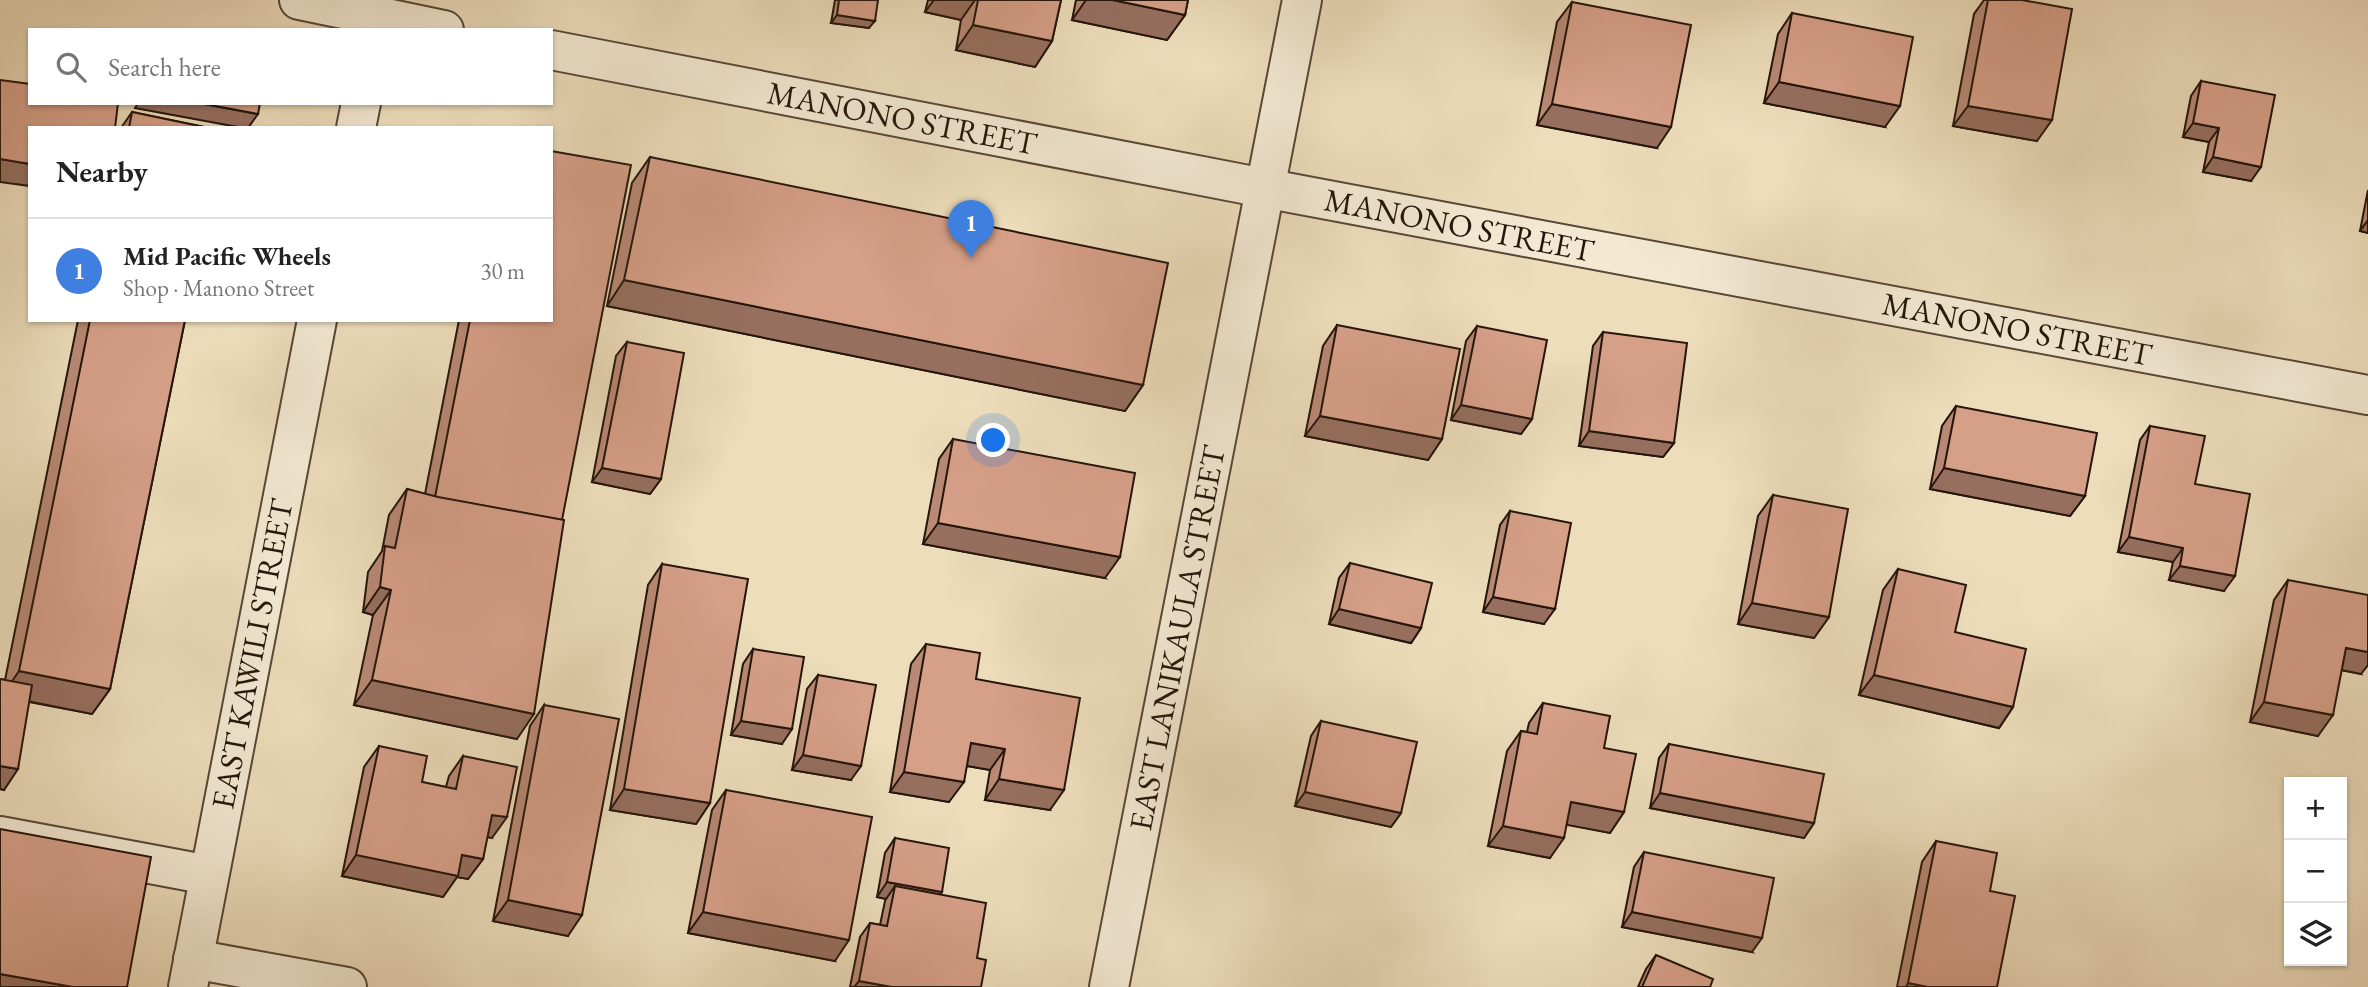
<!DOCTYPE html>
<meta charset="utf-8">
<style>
:root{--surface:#fff;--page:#f6f6f6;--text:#222;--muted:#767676;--line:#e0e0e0;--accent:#0f766e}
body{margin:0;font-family:"EB Garamond",serif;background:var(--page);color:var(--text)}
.controls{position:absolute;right:21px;bottom:21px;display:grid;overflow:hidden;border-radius:0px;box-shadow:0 2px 5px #0004}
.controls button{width:63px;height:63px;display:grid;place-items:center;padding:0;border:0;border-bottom:2px solid var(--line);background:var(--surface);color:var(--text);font:35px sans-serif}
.you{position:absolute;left:994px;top:441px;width:24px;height:24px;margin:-18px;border:5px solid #fff;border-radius:50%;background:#1a73e8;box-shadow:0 0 0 10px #1a73e833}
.badge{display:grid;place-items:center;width:46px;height:46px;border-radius:50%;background:var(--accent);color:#fff;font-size:23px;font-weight:700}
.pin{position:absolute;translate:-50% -58px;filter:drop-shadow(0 2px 4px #0008)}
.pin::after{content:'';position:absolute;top:37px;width:24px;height:21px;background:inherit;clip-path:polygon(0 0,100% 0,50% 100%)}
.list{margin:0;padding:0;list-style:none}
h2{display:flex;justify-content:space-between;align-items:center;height:91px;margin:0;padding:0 28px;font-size:30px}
h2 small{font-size:23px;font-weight:400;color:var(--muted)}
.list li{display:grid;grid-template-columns:46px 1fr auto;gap:21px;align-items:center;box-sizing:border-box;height:105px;padding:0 28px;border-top:2px solid var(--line)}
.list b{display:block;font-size:26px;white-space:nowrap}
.list p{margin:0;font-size:23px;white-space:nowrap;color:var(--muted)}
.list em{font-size:23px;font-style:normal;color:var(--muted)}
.icon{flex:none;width:38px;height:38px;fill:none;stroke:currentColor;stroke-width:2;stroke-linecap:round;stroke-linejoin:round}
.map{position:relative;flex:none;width:2368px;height:987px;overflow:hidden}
.search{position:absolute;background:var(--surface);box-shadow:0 2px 5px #0004;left:28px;top:28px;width:525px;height:77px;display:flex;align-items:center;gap:18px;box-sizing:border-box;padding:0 24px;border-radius:0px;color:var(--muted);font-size:26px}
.panel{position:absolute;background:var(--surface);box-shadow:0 2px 5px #0004;left:28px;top:126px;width:525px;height:196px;border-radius:0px}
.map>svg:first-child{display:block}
</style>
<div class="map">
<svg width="2368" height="987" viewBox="0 0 2368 987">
<rect width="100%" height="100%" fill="#edddbb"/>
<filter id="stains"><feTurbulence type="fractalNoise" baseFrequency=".00286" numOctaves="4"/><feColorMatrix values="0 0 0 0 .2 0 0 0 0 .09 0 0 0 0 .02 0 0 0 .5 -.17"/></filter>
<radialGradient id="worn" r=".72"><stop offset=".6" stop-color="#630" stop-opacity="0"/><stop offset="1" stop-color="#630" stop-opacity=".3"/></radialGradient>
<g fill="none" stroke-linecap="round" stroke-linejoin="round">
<!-- minor casing -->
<g stroke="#574737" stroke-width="42">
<g id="minor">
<path d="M 299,0 L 444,30"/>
<path d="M 551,50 L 1264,188 L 2368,395"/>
<path d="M 356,128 L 361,103"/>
<path d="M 0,836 L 209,875"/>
<path d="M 193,959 L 347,987"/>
<path d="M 188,987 L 317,320"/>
<path d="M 1109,987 L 1302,0"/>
</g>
</g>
<!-- minor -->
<use href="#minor" stroke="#f3e9d3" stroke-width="38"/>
</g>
<!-- wall -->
<g fill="#b88975" stroke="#25150b" stroke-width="2">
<path d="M 835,0 L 878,0 L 869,28 L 831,23 Z"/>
<path d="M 928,0 L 1061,0 L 1052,41 L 1035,67 L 956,50 L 961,20 L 925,12 Z"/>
<path d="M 1076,0 L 1188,0 L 1185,15 L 1167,40 L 1072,20 Z"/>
<path d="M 1984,0 L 2022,0 L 2037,141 L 1953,126 L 1974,14 Z"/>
<path d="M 1572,2 L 1657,148 L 1537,125 L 1557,22 Z"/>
<path d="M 1792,13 L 1885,127 L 1764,103 L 1778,34 Z"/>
<path d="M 2201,81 L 2251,181 L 2203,172 L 2209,142 L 2183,137 L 2191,96 Z"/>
<path d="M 132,112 L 209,128 L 121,128 Z"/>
<path d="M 650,157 L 1143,385 L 1125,411 L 607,306 L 632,183 Z"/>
<path d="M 2368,190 L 2368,233 L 2360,231 Z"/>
<path d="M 78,320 L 185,320 L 110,689 L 92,714 L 29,702 L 4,790 L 0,789 L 0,679 L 5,680 Z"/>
<path d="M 459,320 L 551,320 L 517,739 L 354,705 L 373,615 L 363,612 L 368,572 L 382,551 L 389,515 L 407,489 L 425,494 Z"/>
<path d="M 1337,325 L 1442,439 L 1428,460 L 1305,436 L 1323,346 Z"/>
<path d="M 1477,326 L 1532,419 L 1521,434 L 1451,420 L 1466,341 Z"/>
<path d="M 1603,332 L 1674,443 L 1663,457 L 1579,446 L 1593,346 Z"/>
<path d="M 627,342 L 661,479 L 650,494 L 592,482 L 616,356 Z"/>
<path d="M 1956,406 L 2085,496 L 2070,516 L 1930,489 L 1942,426 Z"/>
<path d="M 2150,426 L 2195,484 L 2224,591 L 2169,580 L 2173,562 L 2118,552 L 2140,440 Z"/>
<path d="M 953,439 L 1105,578 L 923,544 L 939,459 Z"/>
<path d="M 1773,495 L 1829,617 L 1814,638 L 1738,624 L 1758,516 Z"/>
<path d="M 1510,511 L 1544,624 L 1483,612 L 1500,525 Z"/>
<path d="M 1350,563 L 1421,628 L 1411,643 L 1329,624 L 1339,578 Z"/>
<path d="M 662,564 L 710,803 L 696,824 L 610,810 L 648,585 Z"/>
<path d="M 1898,569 L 2013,707 L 1999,728 L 1859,695 L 1883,590 Z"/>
<path d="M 2288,580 L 2361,674 L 2341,670 L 2318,736 L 2250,722 L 2274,600 Z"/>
<path d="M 926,644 L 976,679 L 1050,810 L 985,800 L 990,770 L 967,766 L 949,802 L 890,792 L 911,664 Z"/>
<path d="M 753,649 L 782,744 L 731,735 L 743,664 Z"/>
<path d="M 818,675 L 851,780 L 792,770 L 807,689 Z"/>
<path d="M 1543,703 L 1604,748 L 1624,812 L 1610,833 L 1567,824 L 1550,858 L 1488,846 L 1507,751 L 1521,731 L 1527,732 L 1529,723 Z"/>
<path d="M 544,705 L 568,936 L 493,921 L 530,726 Z"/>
<path d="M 1321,721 L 1401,813 L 1391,827 L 1295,806 L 1311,736 Z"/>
<path d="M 1669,744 L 1814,823 L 1804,838 L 1650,808 L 1659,758 Z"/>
<path d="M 379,746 L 422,782 L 446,787 L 449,776 L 463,756 L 492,838 L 487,837 L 483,859 L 468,879 L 457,877 L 443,897 L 342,876 L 364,767 Z"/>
<path d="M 726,790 L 835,961 L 688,933 L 712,810 Z"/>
<path d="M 895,838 L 941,895 L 977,958 L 981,987 L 850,987 L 860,937 L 870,923 L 880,925 L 885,901 L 886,899 L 877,897 L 885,853 Z"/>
<path d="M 1936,841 L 1990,891 L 1997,987 L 1897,987 L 1922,862 Z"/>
<path d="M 1644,852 L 1752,952 L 1622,927 L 1634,867 Z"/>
<path d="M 1656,955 L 1710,987 L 1638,987 L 1646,969 Z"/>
</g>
<!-- shaded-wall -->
<g fill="#966f5f" stroke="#25150b" stroke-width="2">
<path d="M 934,0 L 975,0 L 961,20 L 925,12 Z"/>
<path d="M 1086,0 L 1113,0 L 1185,15 L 1167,40 L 1072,20 Z"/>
<path d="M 837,15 L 875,21 L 869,28 L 831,23 Z"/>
<path d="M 973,25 L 1052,41 L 1035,67 L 956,50 Z"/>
<path d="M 1779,82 L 1900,106 L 1885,127 L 1764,103 Z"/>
<path d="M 138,103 L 199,103 L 258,114 L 248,128 L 243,128 L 135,108 Z"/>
<path d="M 1552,104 L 1671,127 L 1657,148 L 1537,125 Z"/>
<path d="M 1968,106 L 2052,120 L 2037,141 L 1953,126 Z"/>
<path d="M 2193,123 L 2219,128 L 2209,142 L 2183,137 Z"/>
<path d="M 2213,157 L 2261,167 L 2251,181 L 2203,172 Z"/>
<path d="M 0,159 L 30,164 L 30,186 L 0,182 Z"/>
<path d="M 2368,220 L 2368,233 L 2360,231 Z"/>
<path d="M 624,280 L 1143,385 L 1125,411 L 607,306 Z"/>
<path d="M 1461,405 L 1532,419 L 1521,434 L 1451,420 Z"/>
<path d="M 1320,416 L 1442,439 L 1428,460 L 1305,436 Z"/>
<path d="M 1589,431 L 1674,443 L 1663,457 L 1579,446 Z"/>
<path d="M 602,468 L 661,479 L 650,494 L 592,482 Z"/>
<path d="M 1944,468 L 2085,496 L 2070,516 L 1930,489 Z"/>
<path d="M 938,523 L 1120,557 L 1105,578 L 923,544 Z"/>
<path d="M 2129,537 L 2183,548 L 2173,562 L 2118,552 Z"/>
<path d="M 2180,566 L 2235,576 L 2224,591 L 2169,580 Z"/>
<path d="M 380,587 L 391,590 L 373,615 L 363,612 Z"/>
<path d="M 1493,597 L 1555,609 L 1544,624 L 1483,612 Z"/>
<path d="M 1752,603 L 1829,617 L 1814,638 L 1738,624 Z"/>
<path d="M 1339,609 L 1421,628 L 1411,643 L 1329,624 Z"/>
<path d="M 2346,648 L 2368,652 L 2368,665 L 2361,674 L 2331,668 Z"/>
<path d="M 19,671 L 110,689 L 92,714 L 2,696 Z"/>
<path d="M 1874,675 L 2013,707 L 1999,728 L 1859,695 Z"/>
<path d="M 372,680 L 534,714 L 517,739 L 354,705 Z"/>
<path d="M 2264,702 L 2333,715 L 2318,736 L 2250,722 Z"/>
<path d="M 741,721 L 792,729 L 782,744 L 731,735 Z"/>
<path d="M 971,743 L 1005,749 L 990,770 L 956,764 Z"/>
<path d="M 803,755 L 861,766 L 851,780 L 792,770 Z"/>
<path d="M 0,766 L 18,769 L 4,790 L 0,789 Z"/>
<path d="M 904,772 L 964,782 L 949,802 L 890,792 Z"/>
<path d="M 999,779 L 1064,790 L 1050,810 L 985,800 Z"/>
<path d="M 624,789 L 710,803 L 696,824 L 610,810 Z"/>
<path d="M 1305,792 L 1401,813 L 1391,827 L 1295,806 Z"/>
<path d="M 1660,793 L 1814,823 L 1804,838 L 1650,808 Z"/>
<path d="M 1571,802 L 1624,812 L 1610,833 L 1557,823 Z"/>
<path d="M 492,815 L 507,817 L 492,838 L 478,835 Z"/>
<path d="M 1503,826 L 1564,838 L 1550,858 L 1488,846 Z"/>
<path d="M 356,855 L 462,855 L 483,859 L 468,879 L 457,877 L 443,897 L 342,876 Z"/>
<path d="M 887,882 L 942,892 L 932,907 L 895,886 L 886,899 L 877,897 Z"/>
<path d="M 508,900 L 582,915 L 568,936 L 493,921 Z"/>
<path d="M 703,912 L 849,940 L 835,961 L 688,933 Z"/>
<path d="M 1632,912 L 1762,938 L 1752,952 L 1622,927 Z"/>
<path d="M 0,974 L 73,987 L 0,987 Z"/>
<path d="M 859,981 L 892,987 L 854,987 Z"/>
<path d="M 1908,983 L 1928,987 L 1906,987 Z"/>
</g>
<!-- building -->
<g fill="#d69f88" stroke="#25150b" stroke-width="2">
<path d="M 839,0 L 878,0 L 875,21 L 837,15 Z"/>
<path d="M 978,0 L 1061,0 L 1052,41 L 973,25 Z"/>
<path d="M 1113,0 L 1188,0 L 1185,15 Z"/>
<path d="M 1988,0 L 2022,0 L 2072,9 L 2052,120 L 1968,106 Z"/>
<path d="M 1572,2 L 1691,25 L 1671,127 L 1552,104 Z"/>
<path d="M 1792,13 L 1913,37 L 1900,106 L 1779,82 Z"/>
<path d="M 0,80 L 30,84 L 30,103 L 118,103 L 115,128 L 30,128 L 30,164 L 0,159 Z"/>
<path d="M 2201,81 L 2275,95 L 2261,167 L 2213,157 L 2219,128 L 2193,123 Z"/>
<path d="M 199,103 L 260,103 L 258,114 Z"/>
<path d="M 132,112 L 209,128 L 129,128 Z"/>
<path d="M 551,151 L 631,165 L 562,520 L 435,497 L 470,320 L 551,320 Z"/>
<path d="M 650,157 L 1168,263 L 1143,385 L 624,280 Z"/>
<path d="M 90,320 L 185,320 L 110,689 L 19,671 Z"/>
<path d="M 1337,325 L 1460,349 L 1442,439 L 1320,416 Z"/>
<path d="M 1477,326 L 1547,340 L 1532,419 L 1461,405 Z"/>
<path d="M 1603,332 L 1687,343 L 1674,443 L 1589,431 Z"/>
<path d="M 627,342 L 684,353 L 661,479 L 602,468 Z"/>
<path d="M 1956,406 L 2097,433 L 2085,496 L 1944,468 Z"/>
<path d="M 2150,426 L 2205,436 L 2195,484 L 2250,494 L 2235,576 L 2180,566 L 2183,548 L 2129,537 Z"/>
<path d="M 953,439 L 1135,473 L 1120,557 L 938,523 Z"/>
<path d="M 407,489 L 438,497 L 564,520 L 534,714 L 372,680 L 391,590 L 380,587 L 385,546 L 395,548 Z"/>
<path d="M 1773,495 L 1848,509 L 1829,617 L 1752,603 Z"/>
<path d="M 1510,511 L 1571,523 L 1555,609 L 1493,597 Z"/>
<path d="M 1350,563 L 1432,583 L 1421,628 L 1339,609 Z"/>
<path d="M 662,564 L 748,579 L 710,803 L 624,789 Z"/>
<path d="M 1898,569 L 1966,585 L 1955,632 L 2026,649 L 2013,707 L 1874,675 Z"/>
<path d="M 2288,580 L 2368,595 L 2368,652 L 2346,648 L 2333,715 L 2264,702 Z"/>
<path d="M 926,644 L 980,653 L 976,679 L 1080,698 L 1064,790 L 999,779 L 1005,749 L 971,743 L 964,782 L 904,772 Z"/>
<path d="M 753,649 L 804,657 L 792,729 L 741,721 Z"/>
<path d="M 818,675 L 876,685 L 861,766 L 803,755 Z"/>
<path d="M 0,679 L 32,685 L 18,769 L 0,766 Z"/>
<path d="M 1543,703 L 1610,716 L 1604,748 L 1636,754 L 1624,812 L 1571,802 L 1564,838 L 1503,826 L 1521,731 L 1537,734 Z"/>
<path d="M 544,705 L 619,719 L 582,915 L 508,900 Z"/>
<path d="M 1321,721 L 1417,742 L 1401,813 L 1305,792 Z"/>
<path d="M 1669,744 L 1824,774 L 1814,823 L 1660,793 Z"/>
<path d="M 379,746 L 427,756 L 422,782 L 456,789 L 463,756 L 517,767 L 507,817 L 492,815 L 483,859 L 462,855 L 458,876 L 356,855 Z"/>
<path d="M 726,790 L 872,817 L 849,940 L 703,912 Z"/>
<path d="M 0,829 L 151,857 L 127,987 L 73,987 L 0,974 Z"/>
<path d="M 895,838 L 949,848 L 942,892 L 887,882 Z"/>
<path d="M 1936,841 L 1997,853 L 1990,891 L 2015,896 L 1997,987 L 1928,987 L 1908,983 Z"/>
<path d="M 1644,852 L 1774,878 L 1762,938 L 1632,912 Z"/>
<path d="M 895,886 L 986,903 L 977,958 L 986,960 L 981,987 L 892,987 L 859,981 L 870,923 L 887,926 Z"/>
<path d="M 1656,955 L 1713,979 L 1710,987 L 1642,987 Z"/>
</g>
<g text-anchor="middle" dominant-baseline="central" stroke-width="6" stroke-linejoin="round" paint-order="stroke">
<!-- street labels -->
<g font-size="32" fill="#25150b" stroke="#f3e9d3">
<text transform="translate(902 118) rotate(11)">MANONO STREET</text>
<text transform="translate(1459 225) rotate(11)">MANONO STREET</text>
<text transform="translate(2017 329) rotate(11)">MANONO STREET</text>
<text transform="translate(1177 638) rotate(-79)">EAST LANIKAULA STREET</text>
<text transform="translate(252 654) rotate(-79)">EAST KAWILI STREET</text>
</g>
</g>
<rect width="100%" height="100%" filter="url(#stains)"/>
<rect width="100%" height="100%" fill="url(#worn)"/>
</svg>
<div class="controls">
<button>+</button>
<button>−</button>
<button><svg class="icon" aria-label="layers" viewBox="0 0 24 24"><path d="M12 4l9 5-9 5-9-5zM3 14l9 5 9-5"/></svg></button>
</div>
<div class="you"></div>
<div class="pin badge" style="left:971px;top:258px;background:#3f7fe0">1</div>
<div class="search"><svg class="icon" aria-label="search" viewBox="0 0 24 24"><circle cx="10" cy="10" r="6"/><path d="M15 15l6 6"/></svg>Search here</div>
<section class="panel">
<h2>Nearby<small></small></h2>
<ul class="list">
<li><span class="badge" style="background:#3f7fe0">1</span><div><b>Mid Pacific Wheels</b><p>Shop · Manono Street</p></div><em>30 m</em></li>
</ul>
</section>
</div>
